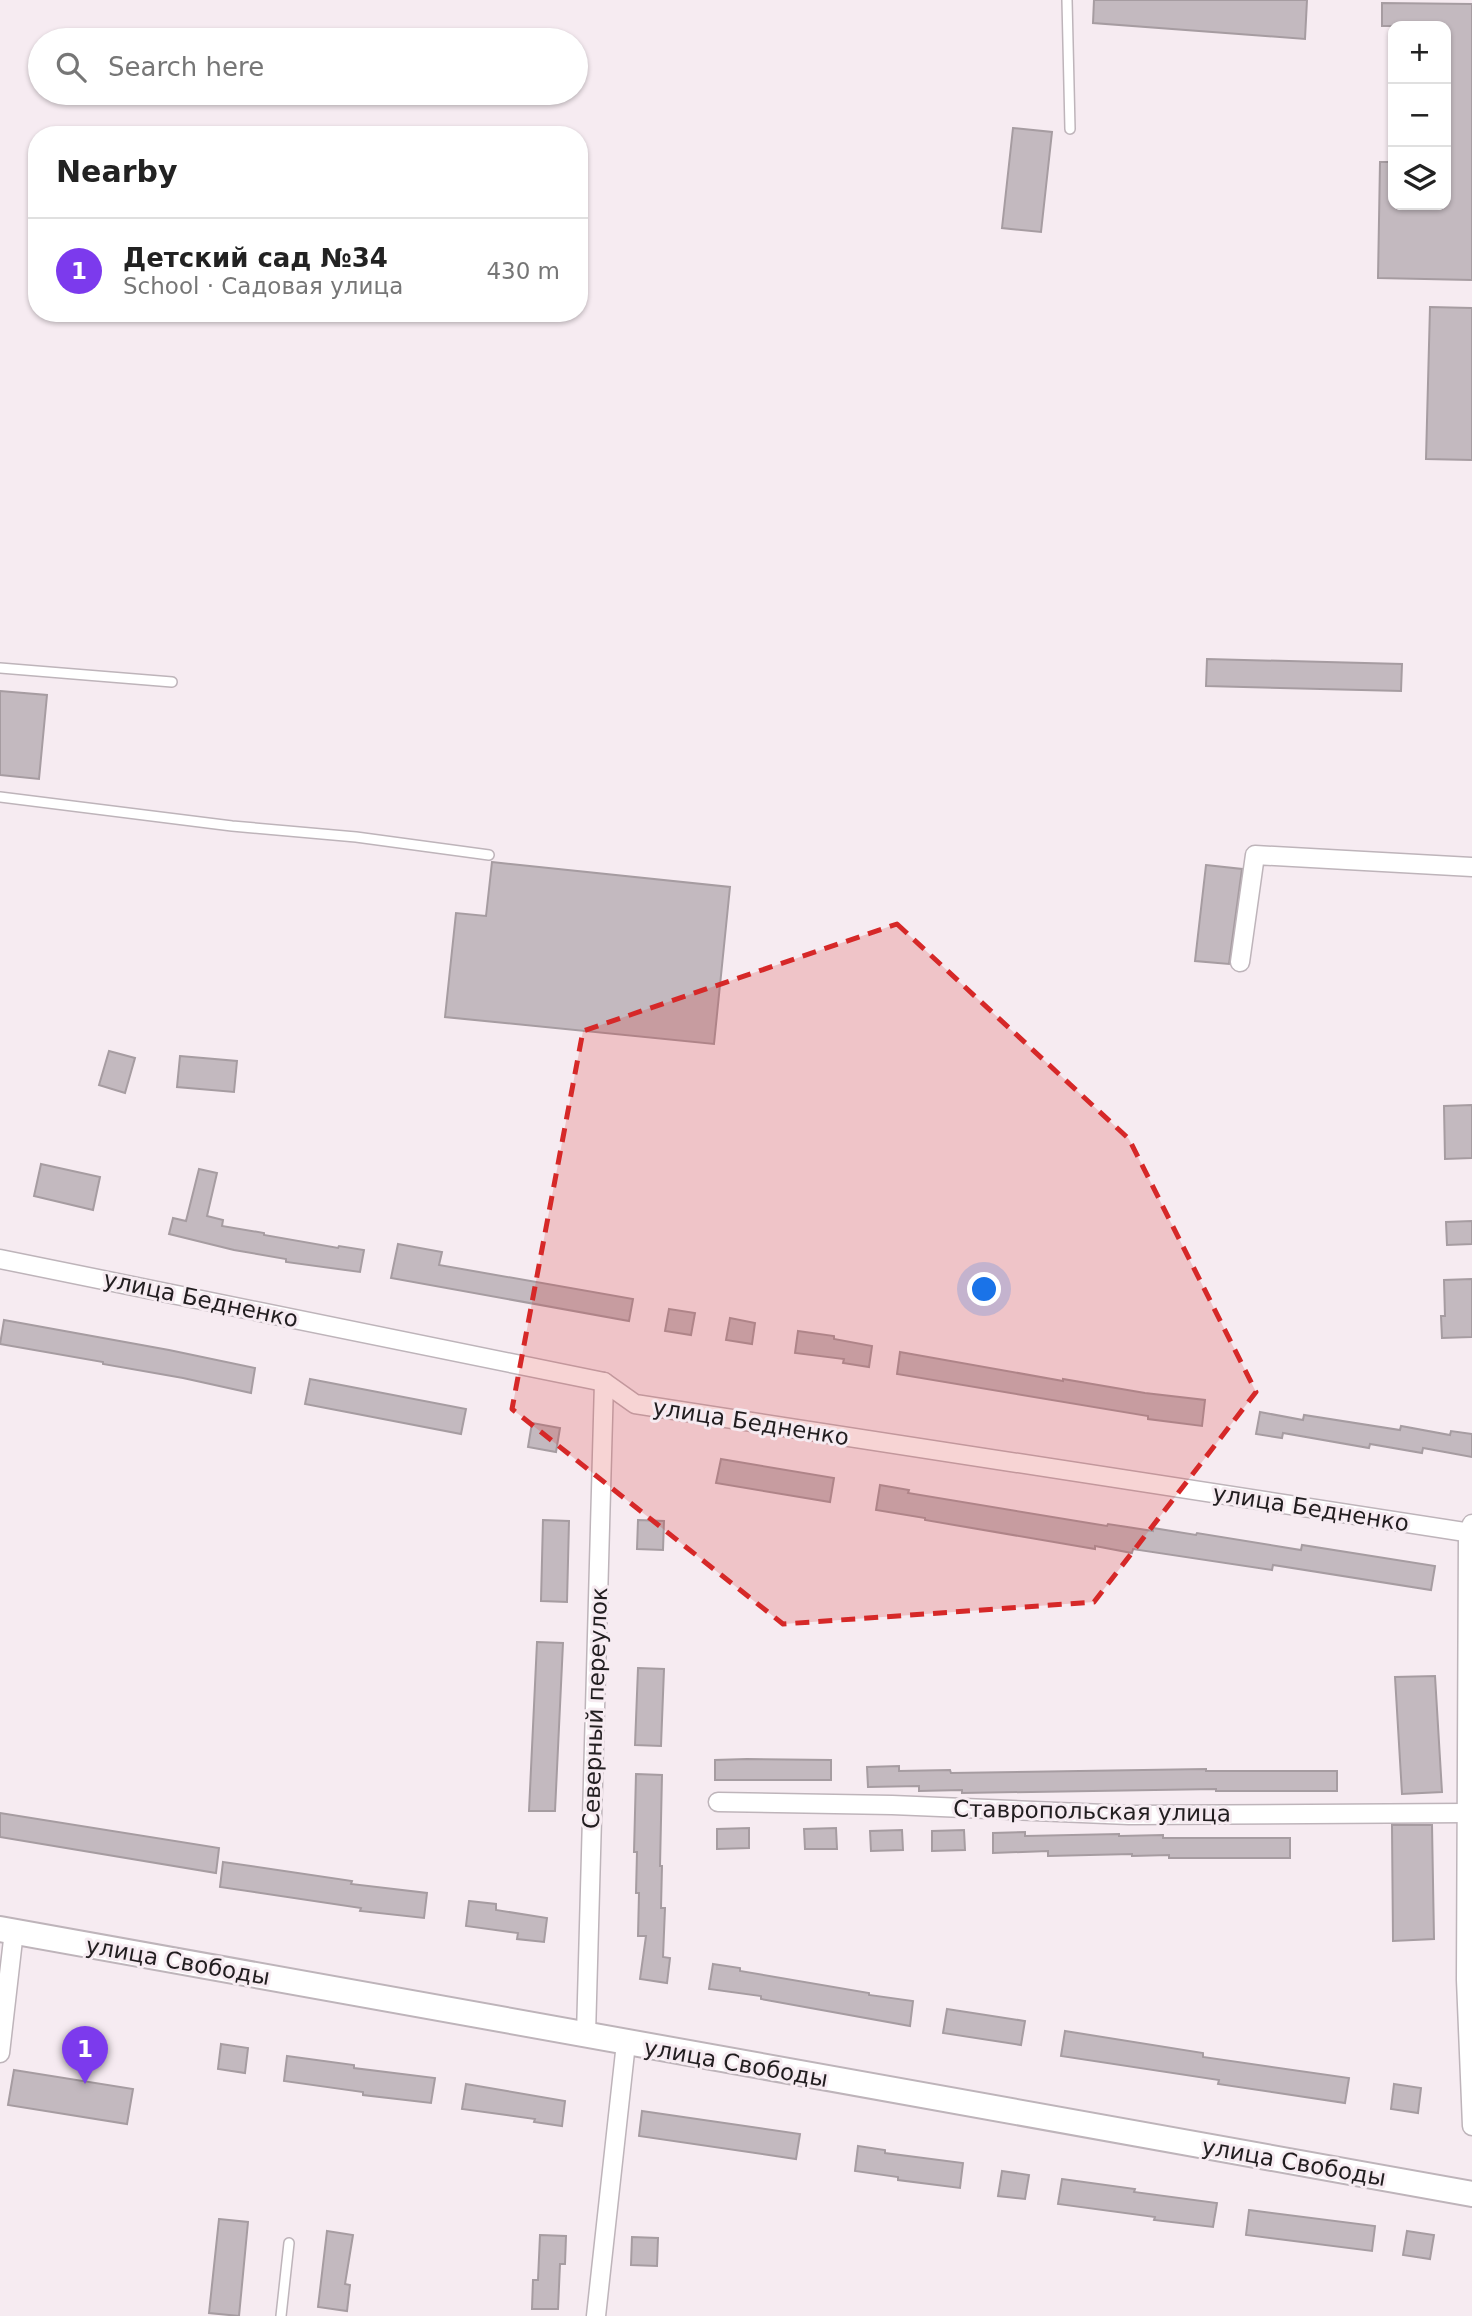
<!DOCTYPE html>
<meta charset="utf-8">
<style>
:root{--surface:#fff;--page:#f2f2f2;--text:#222;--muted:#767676;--line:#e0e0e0;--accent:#7c3aed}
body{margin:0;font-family:"DejaVu Sans",sans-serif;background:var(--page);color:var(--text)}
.controls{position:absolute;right:21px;top:21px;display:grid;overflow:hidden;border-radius:14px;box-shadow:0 2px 5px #0004}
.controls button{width:63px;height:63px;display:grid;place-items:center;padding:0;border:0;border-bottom:2px solid var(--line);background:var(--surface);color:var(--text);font:35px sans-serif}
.you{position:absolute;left:985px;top:1290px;width:24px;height:24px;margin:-18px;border:5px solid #fff;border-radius:50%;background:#1a73e8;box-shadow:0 0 0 10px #1a73e833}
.badge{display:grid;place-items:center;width:46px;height:46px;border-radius:50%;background:var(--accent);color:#fff;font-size:23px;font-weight:700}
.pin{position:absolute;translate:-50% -58px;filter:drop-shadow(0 2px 4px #0008)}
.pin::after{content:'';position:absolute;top:37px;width:24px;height:21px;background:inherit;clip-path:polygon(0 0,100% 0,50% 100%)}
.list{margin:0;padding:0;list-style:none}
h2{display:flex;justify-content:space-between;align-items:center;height:91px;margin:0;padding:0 28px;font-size:30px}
h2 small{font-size:23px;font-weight:400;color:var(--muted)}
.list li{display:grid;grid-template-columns:46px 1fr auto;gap:21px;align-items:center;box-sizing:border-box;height:105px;padding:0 28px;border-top:2px solid var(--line)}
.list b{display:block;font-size:26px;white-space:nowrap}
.list p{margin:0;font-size:23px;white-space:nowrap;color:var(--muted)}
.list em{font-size:23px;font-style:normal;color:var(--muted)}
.icon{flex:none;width:38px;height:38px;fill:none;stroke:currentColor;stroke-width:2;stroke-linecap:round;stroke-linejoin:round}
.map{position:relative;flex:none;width:1472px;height:2316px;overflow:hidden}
.search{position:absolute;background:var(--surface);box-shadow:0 2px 5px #0004;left:28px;top:28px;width:560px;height:77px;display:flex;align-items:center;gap:18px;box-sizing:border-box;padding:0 24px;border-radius:38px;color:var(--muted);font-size:26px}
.panel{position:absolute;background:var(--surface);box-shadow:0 2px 5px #0004;left:28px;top:126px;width:560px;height:196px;border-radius:28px}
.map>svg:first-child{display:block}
</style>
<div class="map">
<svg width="1472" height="2316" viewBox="0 0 1472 2316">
<rect width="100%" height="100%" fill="#f6ebf1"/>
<!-- building -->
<g fill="#c3b9bf" stroke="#a69ca1" stroke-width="2">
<path d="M 1094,0 L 1307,0 L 1305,39 L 1093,23 Z"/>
<path d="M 1382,3 L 1472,4 L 1472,280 L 1378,278 L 1380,162 L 1393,162 L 1393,205 L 1446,205 L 1446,26 L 1382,26 Z"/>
<path d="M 1013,128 L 1052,132 L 1041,232 L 1002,228 Z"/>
<path d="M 1430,307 L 1472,308 L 1472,460 L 1426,459 Z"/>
<path d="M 1207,659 L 1402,664 L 1401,691 L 1206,686 Z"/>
<path d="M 0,691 L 47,695 L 39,779 L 0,775 Z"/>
<path d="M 492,862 L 730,887 L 714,1044 L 445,1017 L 456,913 L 486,916 Z"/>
<path d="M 1206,865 L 1242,869 L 1229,964 L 1195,961 Z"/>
<path d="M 109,1051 L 135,1058 L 125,1093 L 99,1085 Z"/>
<path d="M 180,1056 L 237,1061 L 234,1092 L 177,1087 Z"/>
<path d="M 1472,1105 L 1472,1158 L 1445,1159 L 1444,1106 Z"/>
<path d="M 41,1164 L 100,1177 L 93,1210 L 34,1196 Z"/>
<path d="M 199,1169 L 217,1173 L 207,1216 L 223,1220 L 222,1226 L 264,1233 L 264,1235 L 338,1248 L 339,1246 L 364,1250 L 360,1272 L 286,1262 L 286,1259 L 234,1250 L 169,1234 L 173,1218 L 186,1221 Z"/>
<path d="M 1472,1221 L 1472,1244 L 1447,1245 L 1446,1222 Z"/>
<path d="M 398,1244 L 442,1252 L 439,1265 L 633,1299 L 629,1321 L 391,1278 Z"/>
<path d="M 1472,1279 L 1472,1337 L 1442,1338 L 1441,1316 L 1445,1316 L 1444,1280 Z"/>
<path d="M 669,1309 L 695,1313 L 691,1335 L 665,1331 Z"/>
<path d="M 730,1318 L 755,1323 L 752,1344 L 726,1340 Z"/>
<path d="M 4,1320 L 169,1350 L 255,1368 L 251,1393 L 183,1378 L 103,1364 L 103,1362 L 0,1344 Z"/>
<path d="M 798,1331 L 834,1336 L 834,1339 L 872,1346 L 869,1367 L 843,1363 L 844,1359 L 795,1353 Z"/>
<path d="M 900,1352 L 1063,1381 L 1063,1379 L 1145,1393 L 1205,1400 L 1202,1426 L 1148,1419 L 1148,1416 L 897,1374 Z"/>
<path d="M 310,1379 L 466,1409 L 461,1434 L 305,1404 Z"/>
<path d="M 1260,1412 L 1303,1420 L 1304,1415 L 1400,1430 L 1401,1426 L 1450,1435 L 1451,1431 L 1472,1434 L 1472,1457 L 1423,1448 L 1422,1453 L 1370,1444 L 1369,1448 L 1283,1433 L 1282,1438 L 1256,1434 Z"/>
<path d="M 532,1423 L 560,1428 L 556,1452 L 528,1447 Z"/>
<path d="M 721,1459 L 834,1478 L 830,1502 L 716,1483 Z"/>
<path d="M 880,1485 L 909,1490 L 908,1493 L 1107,1526 L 1108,1524 L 1153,1531 L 1153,1528 L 1196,1535 L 1197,1533 L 1301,1550 L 1302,1545 L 1435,1566 L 1431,1590 L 1273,1565 L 1272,1570 L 1133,1549 L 1132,1553 L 1095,1546 L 1095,1549 L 925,1520 L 925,1518 L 876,1510 Z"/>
<path d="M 543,1520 L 569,1521 L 567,1602 L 541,1601 Z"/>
<path d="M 638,1520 L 664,1521 L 663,1550 L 637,1549 Z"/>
<path d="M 537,1642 L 563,1643 L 555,1811 L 529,1811 Z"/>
<path d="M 638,1668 L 664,1669 L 661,1746 L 635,1745 Z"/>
<path d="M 1435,1676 L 1442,1792 L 1402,1794 L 1395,1677 Z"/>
<path d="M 747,1759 L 831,1760 L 831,1780 L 715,1780 L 715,1760 Z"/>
<path d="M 899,1766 L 899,1771 L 950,1770 L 951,1773 L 1206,1769 L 1206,1771 L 1337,1771 L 1337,1791 L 1216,1791 L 1216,1789 L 962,1793 L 962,1790 L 919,1791 L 919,1786 L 868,1787 L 867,1767 Z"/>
<path d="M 636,1774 L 662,1775 L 660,1866 L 662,1866 L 661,1908 L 665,1908 L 663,1957 L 670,1958 L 667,1983 L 640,1979 L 646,1936 L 638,1936 L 639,1893 L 636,1893 L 637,1852 L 634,1852 Z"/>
<path d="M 0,1813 L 219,1848 L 216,1873 L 0,1837 Z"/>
<path d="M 1392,1825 L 1432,1825 L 1434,1939 L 1393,1941 Z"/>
<path d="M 749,1828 L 749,1848 L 717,1849 L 717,1829 Z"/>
<path d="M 836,1828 L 837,1849 L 805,1849 L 804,1829 Z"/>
<path d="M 902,1830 L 903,1850 L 871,1851 L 870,1831 Z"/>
<path d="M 964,1830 L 965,1850 L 932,1851 L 932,1831 Z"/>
<path d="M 1025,1832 L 1025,1836 L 1119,1834 L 1119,1836 L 1163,1835 L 1163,1838 L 1290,1838 L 1290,1858 L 1169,1858 L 1169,1855 L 1132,1856 L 1132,1854 L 1048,1856 L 1048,1851 L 993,1853 L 993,1833 Z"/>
<path d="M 223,1862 L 352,1881 L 351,1884 L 427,1893 L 424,1918 L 360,1911 L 361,1908 L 220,1887 Z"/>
<path d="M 469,1901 L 496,1904 L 496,1910 L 547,1918 L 544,1942 L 517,1939 L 518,1933 L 466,1926 Z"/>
<path d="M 713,1964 L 740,1968 L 740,1971 L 869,1993 L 869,1995 L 913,2001 L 910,2026 L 761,1999 L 761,1996 L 709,1989 Z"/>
<path d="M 947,2009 L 1025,2021 L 1021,2045 L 943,2033 Z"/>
<path d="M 1065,2031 L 1203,2053 L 1203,2057 L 1349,2078 L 1345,2103 L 1218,2084 L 1219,2080 L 1061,2056 Z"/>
<path d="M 221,2044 L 248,2048 L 245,2073 L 218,2069 Z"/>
<path d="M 287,2056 L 354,2065 L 354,2068 L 435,2078 L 431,2103 L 363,2095 L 363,2092 L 284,2081 Z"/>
<path d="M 14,2070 L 133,2089 L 127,2124 L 8,2105 Z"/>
<path d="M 466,2084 L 565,2101 L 562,2126 L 534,2122 L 535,2119 L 462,2109 Z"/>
<path d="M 1394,2084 L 1421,2088 L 1418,2113 L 1391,2109 Z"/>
<path d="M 642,2111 L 800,2134 L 796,2159 L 639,2136 Z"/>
<path d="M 858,2146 L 885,2150 L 885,2153 L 963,2163 L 960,2188 L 898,2180 L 898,2177 L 855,2171 Z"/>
<path d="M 1002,2171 L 1029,2175 L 1025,2199 L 998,2196 Z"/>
<path d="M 1062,2179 L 1135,2189 L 1134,2192 L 1217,2203 L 1213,2227 L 1154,2220 L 1155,2217 L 1058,2204 Z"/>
<path d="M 1249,2210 L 1375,2226 L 1372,2251 L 1246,2235 Z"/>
<path d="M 219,2219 L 248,2222 L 239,2316 L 209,2313 Z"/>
<path d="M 327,2231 L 353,2235 L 345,2284 L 350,2285 L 347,2311 L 318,2307 Z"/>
<path d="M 1407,2231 L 1434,2235 L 1430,2259 L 1403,2255 Z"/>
<path d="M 540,2235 L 566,2236 L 565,2264 L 560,2264 L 558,2309 L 532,2309 L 533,2280 L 538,2280 Z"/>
<path d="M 632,2237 L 658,2238 L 657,2266 L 631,2265 Z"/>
</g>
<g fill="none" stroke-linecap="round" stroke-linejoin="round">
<!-- service casing -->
<g stroke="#beb4ba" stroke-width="12">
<g id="service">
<path d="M 1067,0 L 1070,129"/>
<path d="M 0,668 L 172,682"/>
<path d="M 0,797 L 232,826 L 356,837 L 489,855"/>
<path d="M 281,2316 L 289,2243"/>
</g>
</g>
<!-- minor casing -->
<g stroke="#beb4ba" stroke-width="21">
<g id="minor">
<path d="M 1240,962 L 1255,855 L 1472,867"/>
<path d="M 0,1259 L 604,1382 L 635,1404 L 1472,1533"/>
<path d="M 1472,1524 L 1468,1533 L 1466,1980 L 1472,2126"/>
<path d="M 718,1802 L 892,1805 L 1129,1815 L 1466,1813"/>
<path d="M 586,2035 L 604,1382"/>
<path d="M 0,2053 L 14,1931"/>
<path d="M 596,2316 L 626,2043"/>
</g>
</g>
<!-- secondary casing -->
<g stroke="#beb4ba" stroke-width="28">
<path id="secondary" d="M 0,1929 L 1472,2194"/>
</g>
<!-- service -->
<use href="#service" stroke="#fff" stroke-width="9"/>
<!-- minor -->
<use href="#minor" stroke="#fff" stroke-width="18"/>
<!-- secondary -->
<use href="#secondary" stroke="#fff" stroke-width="24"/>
</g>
<!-- marked area -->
<path fill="#d62828" fill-opacity="0.2" stroke="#d62828" stroke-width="5" stroke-dasharray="14 9" stroke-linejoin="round" d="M 897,924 L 1129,1139 L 1256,1392 L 1094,1602 L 783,1624 L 512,1409 L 583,1031 Z"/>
<g text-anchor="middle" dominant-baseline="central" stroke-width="6" stroke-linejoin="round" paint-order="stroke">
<!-- street labels -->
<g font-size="23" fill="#221e20" stroke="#f6ebf1">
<text transform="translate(201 1299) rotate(12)">улица Бедненко</text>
<text transform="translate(751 1422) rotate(9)">улица Бедненко</text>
<text transform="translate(1311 1508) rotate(9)">улица Бедненко</text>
<text transform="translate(595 1708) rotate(-88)">Северный переулок</text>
<text transform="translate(1092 1811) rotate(1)">Ставропольская улица</text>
<text transform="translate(178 1961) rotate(10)">улица Свободы</text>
<text transform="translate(736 2063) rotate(10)">улица Свободы</text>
<text transform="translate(1294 2162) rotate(10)">улица Свободы</text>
</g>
</g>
</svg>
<div class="controls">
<button>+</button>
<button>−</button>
<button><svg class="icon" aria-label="layers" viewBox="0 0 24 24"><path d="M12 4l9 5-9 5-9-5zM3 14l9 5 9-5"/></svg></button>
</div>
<div class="you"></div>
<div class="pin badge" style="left:85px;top:2084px">1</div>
<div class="search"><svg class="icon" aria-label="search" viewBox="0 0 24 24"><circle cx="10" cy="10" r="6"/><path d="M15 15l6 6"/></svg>Search here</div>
<section class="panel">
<h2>Nearby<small></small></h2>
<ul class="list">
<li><span class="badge">1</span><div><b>Детский сад №34</b><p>School · Садовая улица</p></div><em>430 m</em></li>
</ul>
</section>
</div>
